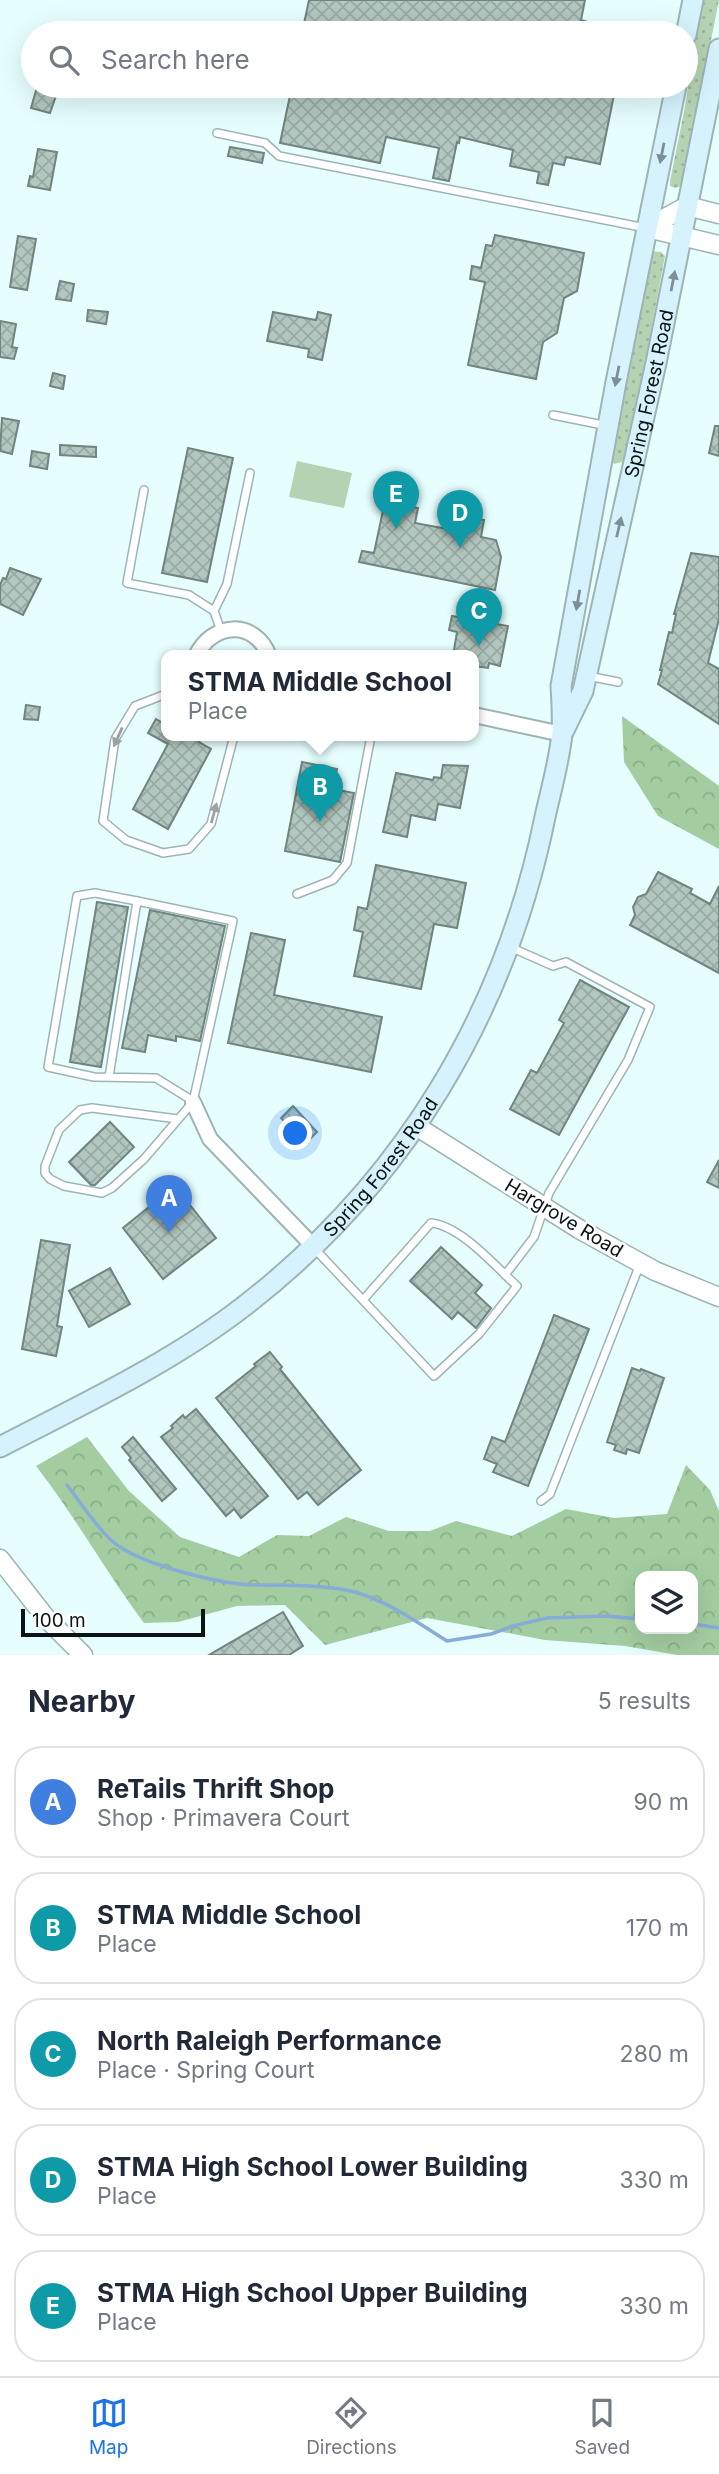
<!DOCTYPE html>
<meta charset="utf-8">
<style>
:root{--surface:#fff;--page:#f6f6f7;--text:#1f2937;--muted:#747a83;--line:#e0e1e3;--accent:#1a73e8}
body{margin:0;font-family:Inter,sans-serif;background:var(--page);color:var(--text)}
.controls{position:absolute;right:21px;bottom:21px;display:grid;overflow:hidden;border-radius:14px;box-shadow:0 7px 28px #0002}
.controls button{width:63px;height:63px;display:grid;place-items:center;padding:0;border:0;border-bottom:2px solid var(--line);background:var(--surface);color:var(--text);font:35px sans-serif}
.scale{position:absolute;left:21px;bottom:18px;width:184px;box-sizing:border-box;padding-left:7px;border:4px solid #0b1414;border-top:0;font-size:19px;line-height:24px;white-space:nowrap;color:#0b1414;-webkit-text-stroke:5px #fff;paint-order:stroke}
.you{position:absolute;left:296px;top:1134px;width:24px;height:24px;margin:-18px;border:5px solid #fff;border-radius:50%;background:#1a73e8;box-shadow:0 0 0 10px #1a73e833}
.badge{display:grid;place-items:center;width:46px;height:46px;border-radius:50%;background:var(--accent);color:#fff;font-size:23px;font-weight:700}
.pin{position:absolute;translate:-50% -58px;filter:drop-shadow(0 2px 4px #0008)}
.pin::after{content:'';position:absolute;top:37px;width:24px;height:21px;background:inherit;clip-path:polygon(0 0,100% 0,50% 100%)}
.popup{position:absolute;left:161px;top:650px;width:318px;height:91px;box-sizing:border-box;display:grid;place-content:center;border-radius:14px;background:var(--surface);filter:drop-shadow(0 2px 5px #0005);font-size:23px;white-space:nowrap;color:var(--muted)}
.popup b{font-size:26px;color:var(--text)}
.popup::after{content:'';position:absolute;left:50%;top:100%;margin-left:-14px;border:14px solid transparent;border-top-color:var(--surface)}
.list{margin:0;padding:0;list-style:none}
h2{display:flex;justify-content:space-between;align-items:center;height:91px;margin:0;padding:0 28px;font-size:30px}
h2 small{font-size:23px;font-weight:400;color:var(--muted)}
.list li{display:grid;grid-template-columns:46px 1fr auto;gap:21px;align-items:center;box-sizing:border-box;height:112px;margin:0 14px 14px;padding:0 14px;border:2px solid var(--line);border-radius:28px}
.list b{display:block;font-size:26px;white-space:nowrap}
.list p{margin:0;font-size:23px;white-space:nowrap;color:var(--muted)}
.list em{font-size:23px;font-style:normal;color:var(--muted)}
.icon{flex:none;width:38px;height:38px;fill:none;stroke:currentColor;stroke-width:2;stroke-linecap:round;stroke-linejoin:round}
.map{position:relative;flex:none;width:719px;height:1655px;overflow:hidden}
.search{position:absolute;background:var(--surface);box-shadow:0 7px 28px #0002;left:21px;right:21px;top:21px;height:77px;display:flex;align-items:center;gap:18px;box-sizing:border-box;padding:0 24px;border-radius:38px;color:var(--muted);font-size:26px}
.sheet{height:721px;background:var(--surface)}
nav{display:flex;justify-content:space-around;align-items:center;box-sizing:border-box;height:98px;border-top:2px solid var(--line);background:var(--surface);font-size:19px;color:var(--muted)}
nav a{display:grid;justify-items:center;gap:4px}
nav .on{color:var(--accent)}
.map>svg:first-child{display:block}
</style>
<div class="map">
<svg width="719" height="1655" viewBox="0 0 719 1655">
<defs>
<pattern id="grass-dots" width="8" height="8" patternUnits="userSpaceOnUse" patternTransform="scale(1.75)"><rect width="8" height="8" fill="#b4d3b3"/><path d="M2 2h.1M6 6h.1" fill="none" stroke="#99b499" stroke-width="1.8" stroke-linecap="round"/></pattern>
<pattern id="forest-crowns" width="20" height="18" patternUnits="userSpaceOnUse" patternTransform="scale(1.75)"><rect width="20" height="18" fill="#a3cda1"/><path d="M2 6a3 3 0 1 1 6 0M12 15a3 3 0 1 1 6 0" fill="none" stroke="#8baf8a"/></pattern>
<pattern id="building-cross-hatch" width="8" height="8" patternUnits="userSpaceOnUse" patternTransform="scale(1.75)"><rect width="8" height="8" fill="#b2c7bf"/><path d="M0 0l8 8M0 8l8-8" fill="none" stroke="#98aaa3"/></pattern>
</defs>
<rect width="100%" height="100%" fill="#e6fefe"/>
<!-- grass -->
<g fill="url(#grass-dots)">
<path d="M 700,0 L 719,0 L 682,186 L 675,188 L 670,186 L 670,181 L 685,107 Z"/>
<path d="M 650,251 L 661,252 L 665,256 L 630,442 L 622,462 L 614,464 L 610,458 Z"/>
</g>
<!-- forest -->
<g fill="url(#forest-crowns)" fill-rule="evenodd">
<path d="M 622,716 L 719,786 L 719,849 L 658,816 L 624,762 Z"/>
<path d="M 87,1437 L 129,1491 L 180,1537 L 239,1557 L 277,1535 L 309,1536 L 346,1517 L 389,1531 L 430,1531 L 456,1521 L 512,1536 L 566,1509 L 614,1518 L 667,1514 L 686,1465 L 710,1490 L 719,1511 L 719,1655 L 677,1655 L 625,1646 L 545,1640 L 427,1618 L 325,1645 L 285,1605 L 237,1606 L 178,1622 L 144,1623 C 106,1572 75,1516 36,1466 ZM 693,1576 L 693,1629 L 640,1629 L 640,1576 Z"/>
</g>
<!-- garden -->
<path fill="#b4d3b3" d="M 297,461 L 352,473 L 344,508 L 289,497 Z"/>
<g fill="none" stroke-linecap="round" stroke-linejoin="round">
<!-- stream -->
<g stroke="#85add8" stroke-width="3.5">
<path d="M 67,1485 C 81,1503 94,1524 111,1540 C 136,1564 222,1585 257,1585 C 286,1585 331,1585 358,1593 C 391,1603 418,1623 447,1641 L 491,1634 L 513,1626 L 547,1618 L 606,1616 L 640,1619"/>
<path d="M 693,1624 L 719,1628"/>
</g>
</g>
<!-- building -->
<g fill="url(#building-cross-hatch)" stroke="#71847d" stroke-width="2">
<path d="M 309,0 L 585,0 L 581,20 L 611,29 L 610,33 L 302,33 Z"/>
<path d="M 292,86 L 614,86 L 613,89 L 615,90 L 600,164 L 566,157 L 564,165 L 553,163 L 548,185 L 537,183 L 539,172 L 510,166 L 513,150 L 460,137 L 459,143 L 457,142 L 449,181 L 433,178 L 439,148 L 386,137 L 380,163 L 280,143 Z"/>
<path d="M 37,87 L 57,93 L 50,113 L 31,108 Z"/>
<path d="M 230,147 L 264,153 L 262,163 L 228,156 Z"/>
<path d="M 38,149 L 57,152 L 50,190 L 28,186 L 30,176 L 33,177 Z"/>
<path d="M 495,235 L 584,253 L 577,291 L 564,298 L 557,333 L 543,342 L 536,379 L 468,365 L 485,282 L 470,279 L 472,266 L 481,268 L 486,245 L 492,246 Z"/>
<path d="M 18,236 L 36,239 L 27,290 L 10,287 Z"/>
<path d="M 60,281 L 74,284 L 71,301 L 56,299 Z"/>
<path d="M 88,310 L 108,312 L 106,324 L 87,321 Z"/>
<path d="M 273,312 L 316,320 L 318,312 L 331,315 L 322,360 L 308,357 L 309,349 L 267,341 Z"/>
<path d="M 0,321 L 16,324 L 12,347 L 17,348 L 14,359 L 0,357 Z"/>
<path d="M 53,373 L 65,376 L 63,389 L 50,386 Z"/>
<path d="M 2,418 L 19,421 L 12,454 L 0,451 Z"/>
<path d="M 715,426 L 719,426 L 719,456 L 709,453 Z"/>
<path d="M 60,445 L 96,447 L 96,457 L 60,455 Z"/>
<path d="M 188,448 L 233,458 L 207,582 L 162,573 Z"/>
<path d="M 32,451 L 49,454 L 47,469 L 30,466 Z"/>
<path d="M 385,501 L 418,508 L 415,523 L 453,530 L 456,515 L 484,520 L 481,537 L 496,540 L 501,557 L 495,590 L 359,562 L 362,551 L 374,553 Z"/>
<path d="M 691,553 L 719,557 L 719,619 L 708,663 L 719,669 L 719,724 L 658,684 L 662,670 L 660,670 L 669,632 L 672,633 L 676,614 L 674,614 Z"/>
<path d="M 10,568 L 41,579 L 23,615 L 0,604 L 0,585 L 3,578 L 6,579 Z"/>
<path d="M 452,616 L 508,626 L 500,666 L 489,663 L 488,668 L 474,666 L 474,656 L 453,656 L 457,632 L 449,630 Z"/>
<path d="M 26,705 L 40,707 L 38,720 L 24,719 Z"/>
<path d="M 156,719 L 166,725 L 166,736 L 202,736 L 199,742 L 211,749 L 168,829 L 133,809 L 168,744 L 148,733 Z"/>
<path d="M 302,762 L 337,769 L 333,789 L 354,793 L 340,862 L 285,851 Z"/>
<path d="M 443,765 L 468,766 L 460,808 L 438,804 L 435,820 L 411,815 L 407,837 L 383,832 L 396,773 L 433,780 L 434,777 L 441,778 Z"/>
<path d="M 376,865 L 466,883 L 457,928 L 434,924 L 421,989 L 354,976 L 363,932 L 354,930 L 358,907 L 367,909 Z"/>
<path d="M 658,872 L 692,889 L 690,893 L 710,904 L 719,886 L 719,973 L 630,925 L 635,915 L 633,907 L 638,897 L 646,894 Z"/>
<path d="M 97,902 L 128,907 L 101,1067 L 70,1062 Z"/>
<path d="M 150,910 L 225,926 L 200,1041 L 176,1036 L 176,1041 L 148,1035 L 145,1052 L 122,1048 Z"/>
<path d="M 251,933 L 285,940 L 274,995 L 382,1017 L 371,1072 L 228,1043 Z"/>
<path d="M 580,980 L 629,1007 L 559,1135 L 510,1109 L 531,1070 L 537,1073 L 564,1023 L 559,1020 Z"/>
<path d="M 293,1106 L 317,1132 L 305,1144 L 281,1118 Z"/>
<path d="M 110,1122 L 134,1147 L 95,1185 L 91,1185 L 69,1162 Z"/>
<path d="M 719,1160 L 719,1188 L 707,1182 Z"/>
<path d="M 175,1186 L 216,1238 L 163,1279 L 123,1228 Z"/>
<path d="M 41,1240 L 70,1245 L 57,1326 L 62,1327 L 56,1356 L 22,1349 Z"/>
<path d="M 441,1247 L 482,1285 L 475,1293 L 491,1308 L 476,1328 L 458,1312 L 452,1319 L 410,1281 Z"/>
<path d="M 110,1268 L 130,1304 L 89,1327 L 69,1291 Z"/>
<path d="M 554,1315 L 589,1329 L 528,1486 L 493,1472 L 497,1464 L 484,1459 L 492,1437 L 505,1442 Z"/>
<path d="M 270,1352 L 282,1367 L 280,1369 L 361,1470 L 318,1505 L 307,1492 L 298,1499 L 216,1398 L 256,1366 L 254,1364 Z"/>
<path d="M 632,1368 L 640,1371 L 641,1369 L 664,1378 L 639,1453 L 627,1449 L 626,1454 L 614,1450 L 616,1445 L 607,1442 Z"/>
<path d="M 196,1409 L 268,1496 L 241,1518 L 234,1509 L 226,1516 L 161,1437 L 173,1428 L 171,1426 L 183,1415 L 185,1418 Z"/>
<path d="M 133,1437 L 176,1489 L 162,1501 L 129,1460 L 131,1458 L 122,1447 Z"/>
<path d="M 283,1612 L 303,1646 L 289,1655 L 209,1655 Z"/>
</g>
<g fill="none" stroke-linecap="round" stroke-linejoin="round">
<!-- service casing -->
<g stroke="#9eb4b4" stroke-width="10">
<g id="service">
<path d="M 217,133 L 265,143 L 279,156 L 646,228"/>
<path d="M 553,415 L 608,426"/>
<path d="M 144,490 L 127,583 L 189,595 L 214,611"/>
<path d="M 221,631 L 214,611 L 227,584 L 250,473"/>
<path d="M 588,676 L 618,682"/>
<path d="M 166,694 L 135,706 L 115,739 L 103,821 L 126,840 L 163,853 L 189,849 L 211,824 L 234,736"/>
<path d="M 297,894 L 333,880 L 347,863 L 371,736"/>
<path d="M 137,901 L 233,921 L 193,1102 L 144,1159 L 112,1188 L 102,1193 L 64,1186 L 50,1179 L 45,1173 L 45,1166 L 59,1130 L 80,1110 L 92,1108 L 178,1119"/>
<path d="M 109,1077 L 137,901 L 95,893 L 77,896 L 48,1067 L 94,1077 L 156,1078 L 193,1101"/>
<path d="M 314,1248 L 434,1376 L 479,1334 L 517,1286 C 494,1265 461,1226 431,1223 L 363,1300"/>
<path d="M 505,1275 L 534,1237 L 549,1193 L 628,1060 L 650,1007 L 566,962 L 553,966 L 510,947"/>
<path d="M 541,1501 L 550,1494 L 640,1264"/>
</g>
</g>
<!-- minor casing -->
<g stroke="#9eb4b4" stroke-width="18">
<g id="minor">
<path d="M 196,656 C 212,622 255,619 269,656"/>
<path d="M 474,715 L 562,734"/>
<path d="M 193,1102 L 210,1139 L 314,1247"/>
</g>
</g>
<!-- tertiary casing -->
<g stroke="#9eb4b4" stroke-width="21">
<g id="tertiary">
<path d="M 647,228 L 687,206 L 719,214"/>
<path d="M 647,228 L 719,245"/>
<path d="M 416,1126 L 579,1229 L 655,1271 L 719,1297"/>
<path d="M 0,1559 L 46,1618 L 83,1655"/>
</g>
</g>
<!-- secondary casing -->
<g stroke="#9eb4b4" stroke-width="23">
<g id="secondary">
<path d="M 686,35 L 693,0"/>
<path id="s1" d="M 564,730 L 583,691 L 656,363 L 719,49"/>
<path id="s2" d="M 0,1447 C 83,1404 169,1364 243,1307 C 403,1184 505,1014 545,817 C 551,790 559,762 562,734 C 563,718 562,702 561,686 L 616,382 L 676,86"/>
</g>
</g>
<!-- service -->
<use href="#service" stroke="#fff" stroke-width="7"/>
<!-- minor -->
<use href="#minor" stroke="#fff" stroke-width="14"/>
<!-- tertiary -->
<use href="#tertiary" stroke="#fff" stroke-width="18"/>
<!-- secondary -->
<use href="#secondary" stroke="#d6f3fd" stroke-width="19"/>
</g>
<!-- one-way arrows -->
<defs><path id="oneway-solid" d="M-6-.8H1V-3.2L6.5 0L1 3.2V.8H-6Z" transform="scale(1.75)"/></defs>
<g fill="#7b8f94">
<use href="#oneway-solid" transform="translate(662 153) rotate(101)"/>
<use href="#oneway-solid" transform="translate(673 281) rotate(-79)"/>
<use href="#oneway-solid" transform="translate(617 376) rotate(101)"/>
<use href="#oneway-solid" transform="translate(619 527) rotate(-77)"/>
<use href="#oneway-solid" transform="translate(578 600) rotate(100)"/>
</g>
<g fill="#9da1a1">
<use href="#oneway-solid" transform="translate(118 737) rotate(114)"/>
<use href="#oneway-solid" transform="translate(214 813) rotate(-75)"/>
</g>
<g text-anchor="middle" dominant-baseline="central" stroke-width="5" stroke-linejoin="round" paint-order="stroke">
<!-- street labels -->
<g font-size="19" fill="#0b1414" stroke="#fff">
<text stroke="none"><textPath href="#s1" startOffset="348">Spring Forest Road</textPath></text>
<text stroke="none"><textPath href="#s2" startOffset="478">Spring Forest Road</textPath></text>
<text transform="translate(564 1218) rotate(31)">Hargrove Road</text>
</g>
</g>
</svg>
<div class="controls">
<button><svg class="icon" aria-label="layers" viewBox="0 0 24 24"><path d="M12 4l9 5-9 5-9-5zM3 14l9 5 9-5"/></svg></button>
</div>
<div class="scale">100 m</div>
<div class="you"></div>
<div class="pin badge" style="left:169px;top:1233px;background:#3f7fe0">A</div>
<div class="pin badge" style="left:320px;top:822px;background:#0f9aa8">B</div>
<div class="popup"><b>STMA Middle School</b>Place</div>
<div class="pin badge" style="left:479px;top:646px;background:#0f9aa8">C</div>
<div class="pin badge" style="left:460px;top:548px;background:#0f9aa8">D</div>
<div class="pin badge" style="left:396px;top:529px;background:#0f9aa8">E</div>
<div class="search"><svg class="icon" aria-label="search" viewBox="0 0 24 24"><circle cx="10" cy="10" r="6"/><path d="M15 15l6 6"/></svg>Search here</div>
</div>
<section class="sheet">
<h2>Nearby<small>5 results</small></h2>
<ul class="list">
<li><span class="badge" style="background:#3f7fe0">A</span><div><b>ReTails Thrift Shop</b><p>Shop · Primavera Court</p></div><em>90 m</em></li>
<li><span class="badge" style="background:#0f9aa8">B</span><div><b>STMA Middle School</b><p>Place</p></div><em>170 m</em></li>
<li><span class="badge" style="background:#0f9aa8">C</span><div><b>North Raleigh Performance</b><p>Place · Spring Court</p></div><em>280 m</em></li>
<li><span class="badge" style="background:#0f9aa8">D</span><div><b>STMA High School Lower Building</b><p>Place</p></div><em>330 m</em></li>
<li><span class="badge" style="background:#0f9aa8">E</span><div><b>STMA High School Upper Building</b><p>Place</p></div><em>330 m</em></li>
</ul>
</section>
<nav>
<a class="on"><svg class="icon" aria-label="map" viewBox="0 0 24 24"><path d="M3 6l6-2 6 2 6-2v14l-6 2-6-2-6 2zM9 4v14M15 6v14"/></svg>Map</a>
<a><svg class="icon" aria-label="directions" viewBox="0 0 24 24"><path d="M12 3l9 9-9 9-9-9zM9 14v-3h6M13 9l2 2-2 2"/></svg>Directions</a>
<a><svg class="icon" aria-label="saved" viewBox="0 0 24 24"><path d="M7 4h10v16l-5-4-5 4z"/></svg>Saved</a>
</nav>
